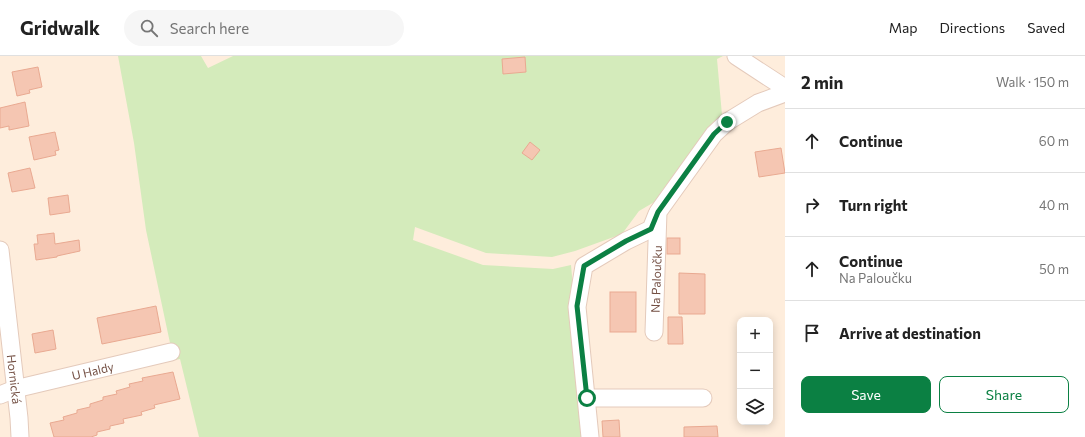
<!DOCTYPE html>
<meta charset="utf-8">
<style>
:root{--surface:#fff;--page:#f6f6f6;--text:#222;--muted:#767676;--line:#e0e0e0;--accent:#0b8043}
body{margin:0;font-family:Commissioner,sans-serif;background:var(--page);color:var(--text)}
.controls{position:absolute;right:12px;bottom:12px;display:grid;overflow:hidden;border-radius:8px;box-shadow:0 2px 10px #0003}
.controls button{width:36px;height:36px;display:grid;place-items:center;padding:0;border:0;border-bottom:1px solid var(--line);background:var(--surface);color:var(--text);font:20px sans-serif}
.stop{position:absolute;width:12px;height:12px;margin:-9px;border:3px solid #0b8043;border-radius:50%;background:#fff}
.stop.end{background:#0b8043;border-color:#fff;box-shadow:0 1px 4px #0008}
.list{margin:0;padding:0;list-style:none}
h2{display:flex;justify-content:space-between;align-items:center;height:52px;margin:0;padding:0 16px;font-size:17px}
h2 small{font-size:13px;font-weight:400;color:var(--muted)}
.list li{display:grid;grid-template-columns:26px 1fr auto;gap:12px;align-items:center;box-sizing:border-box;height:64px;padding:0 16px;border-top:1px solid var(--line)}
.list b{display:block;font-size:15px;white-space:nowrap}
.list p{margin:0;font-size:13px;white-space:nowrap;color:var(--muted)}
.list em{font-size:13px;font-style:normal;color:var(--muted)}
.actions{display:flex;gap:8px;padding:12px 16px}
.actions a{flex:1;padding:9px 0;border:1px solid var(--accent);border-radius:8px;text-align:center;font-size:14px;color:var(--accent)}
.actions .main{background:var(--accent);color:#fff}
.icon{flex:none;width:22px;height:22px;fill:none;stroke:currentColor;stroke-width:2;stroke-linecap:round;stroke-linejoin:round}
.map{position:relative;flex:none;width:785px;height:381px;overflow:hidden}
header{display:flex;align-items:center;gap:24px;box-sizing:border-box;height:56px;padding:0 20px;background:var(--surface);border-bottom:1px solid var(--line)}
header strong{font-size:19px}
nav{display:flex;gap:22px;margin-inline-start:auto;font-size:14px}
.search{width:280px;height:36px;background:var(--page);display:flex;align-items:center;gap:10px;box-sizing:border-box;padding:0 14px;border-radius:22px;color:var(--muted);font-size:15px}
main{display:flex}
aside{flex:1;background:var(--surface)}
.map>svg:first-child{display:block}
</style>
<header>
<strong>Gridwalk</strong>
<div class="search"><svg class="icon" aria-label="search" viewBox="0 0 24 24"><circle cx="10" cy="10" r="6"/><path d="M15 15l6 6"/></svg>Search here</div>
<nav><a>Map</a><a>Directions</a><a>Saved</a></nav>
</header>
<main>
<div class="map">
<svg width="785" height="381" viewBox="0 0 785 381">
<rect width="100%" height="100%" fill="#feeddc"/>
<!-- green -->
<path fill="#d4ebbb" d="M 118,0 L 201,0 L 208,12 L 233,0 L 723,0 L 717,3 L 722,59 L 663,133 L 656,145 L 639,155 L 622,178 L 575,195 L 552,201 L 486,197 L 415,171 L 413,184 L 483,209 L 553,213 L 571,209 L 586,381 L 199,381 L 180,303 L 175,304 L 170,287 L 146,174 L 134,87 Z"/>
<!-- building -->
<g fill="#f5c6b2" stroke="#e9a991">
<path d="M 525,1 L 526,16 L 503,18 L 502,3 Z"/>
<path d="M 38,11 L 42,31 L 29,34 L 30,37 L 17,40 L 12,16 Z"/>
<path d="M 25,46 L 29,70 L 9,74 L 9,70 L 0,72 L 0,52 Z"/>
<path d="M 55,76 L 59,94 L 55,95 L 56,99 L 34,104 L 29,81 Z"/>
<path d="M 530,86 L 540,94 L 532,104 L 522,97 Z"/>
<path d="M 781,92 L 785,117 L 759,121 L 755,96 Z"/>
<path d="M 30,112 L 35,132 L 12,136 L 8,117 Z"/>
<path d="M 68,139 L 70,156 L 50,159 L 48,142 Z"/>
<path d="M 54,177 L 55,188 L 79,184 L 80,195 L 57,200 L 57,201 L 36,204 L 34,188 L 38,188 L 37,179 Z"/>
<rect x="667" y="182" width="13" height="16"/>
<path d="M 679,217 L 705,218 L 705,258 L 679,258 Z"/>
<rect x="610" y="236" width="26" height="40"/>
<path d="M 156,250 L 161,276 L 102,288 L 97,262 Z"/>
<path d="M 668,261 L 682,261 L 683,288 L 668,288 Z"/>
<path d="M 53,274 L 56,293 L 35,297 L 32,278 Z"/>
<path d="M 173,316 L 180,343 L 154,349 L 155,352 L 141,356 L 142,359 L 123,363 L 124,367 L 110,370 L 110,373 L 97,376 L 97,379 L 91,381 L 54,381 L 50,367 L 64,364 L 63,361 L 77,357 L 77,354 L 90,351 L 90,348 L 103,344 L 103,341 L 117,338 L 116,335 L 130,331 L 129,328 L 143,325 L 142,322 Z"/>
<path d="M 619,364 L 620,381 L 603,381 L 602,365 Z"/>
<path d="M 717,370 L 718,381 L 684,381 L 684,371 Z"/>
</g>
<g fill="none" stroke-linecap="round" stroke-linejoin="round">
<!-- street casing -->
<g stroke="#e4cabb" stroke-width="19">
<g id="street">
<path d="M 736,0 L 785,32"/>
<path id="s1" d="M 0,194 L 19,362 L 20,381"/>
<path id="s2" d="M 654,276 L 658,156 L 714,78 L 727,66 L 758,47 L 785,37"/>
<path id="s3" d="M 0,339 L 15,333 L 171,296"/>
<path d="M 587,342 L 703,342"/>
<path d="M 590,381 L 577,251 L 584,210 L 626,185 L 651,173 L 657,158"/>
</g>
</g>
<!-- street -->
<use href="#street" stroke="#fff" stroke-width="17"/>
</g>
<g fill="none" stroke-linecap="round" stroke-linejoin="round">
<!-- route -->
<path stroke="#0b8043" stroke-width="5" d="M 587,342 L 577,250 L 584,210 L 626,185 L 651,173 L 658,156 L 714,78 L 727,66"/>
</g>
<g text-anchor="middle" dominant-baseline="central" stroke-width="4" stroke-linejoin="round" paint-order="stroke">
<!-- street labels -->
<g font-size="12" fill="#745044" stroke="#fff2e4">
<text stroke="none"><textPath href="#s2" startOffset="53">Na Paloučku</textPath></text>
<text stroke="none"><textPath href="#s3" startOffset="96">U Haldy</textPath></text>
<text stroke="none"><textPath href="#s1" startOffset="130">Hornická</textPath></text>
</g>
</g>
</svg>
<div class="controls">
<button>+</button>
<button>−</button>
<button><svg class="icon" aria-label="layers" viewBox="0 0 24 24"><path d="M12 4l9 5-9 5-9-5zM3 14l9 5 9-5"/></svg></button>
</div>
<div class="stop" style="left:587px;top:342px"></div>
<div class="stop end" style="left:727px;top:66px"></div>
</div>
<aside>
<h2>2 min<small>Walk · 150 m</small></h2>
<ul class="list">
<li><svg class="icon" aria-label="ahead" viewBox="0 0 24 24"><path d="M12 20V5M6 11l6-6 6 6"/></svg><div><b>Continue</b></div><em>60 m</em></li>
<li><svg class="icon" aria-label="right" viewBox="0 0 24 24"><path d="M7 20v-9h11M14 6l5 5-5 5"/></svg><div><b>Turn right</b></div><em>40 m</em></li>
<li><svg class="icon" aria-label="ahead" viewBox="0 0 24 24"><path d="M12 20V5M6 11l6-6 6 6"/></svg><div><b>Continue</b><p>Na Paloučku</p></div><em>50 m</em></li>
<li><svg class="icon" aria-label="arrive" viewBox="0 0 24 24"><path d="M6 21V4h12l-3 4 3 4H6"/></svg><div><b>Arrive at destination</b></div></li>
</ul>
<div class="actions"><a class="main">Save</a><a>Share</a></div>
</aside>
</main>
